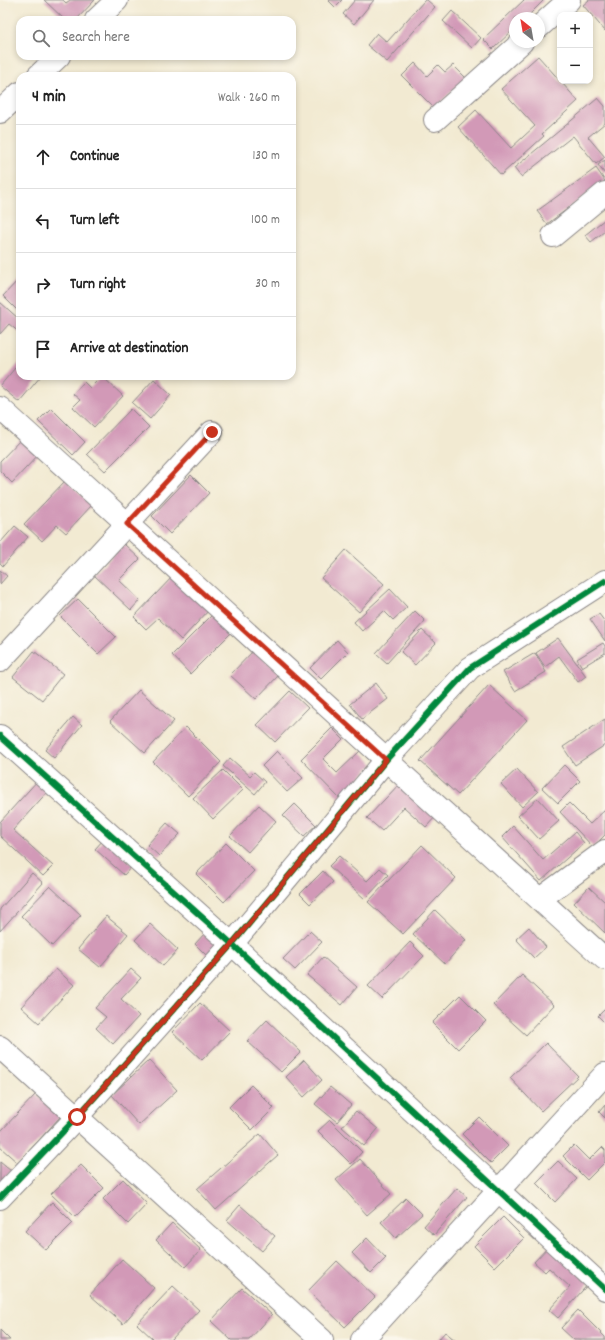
<!DOCTYPE html>
<meta charset="utf-8">
<style>
:root{--surface:#fff;--page:#f6f6f6;--text:#222;--muted:#767676;--line:#e0e0e0}
body{margin:0;font-family:Dekko,sans-serif;background:var(--page);color:var(--text)}
.controls{position:absolute;right:12px;top:12px;display:grid;overflow:hidden;border-radius:8px;box-shadow:0 2px 6px #0003}
.controls button{width:36px;height:36px;display:grid;place-items:center;padding:0;border:0;border-bottom:1px solid var(--line);background:var(--surface);color:var(--text);font:20px sans-serif}
.compass{position:absolute;left:509px;top:12px;width:36px;height:36px;border-radius:50%;background:var(--surface);box-shadow:0 2px 6px #0003;rotate:329deg}
.stop{position:absolute;width:12px;height:12px;margin:-9px;border:3px solid #c8321e;border-radius:50%;background:#fff}
.stop.end{background:#c8321e;border-color:#fff;box-shadow:0 1px 4px #0008}
.list{margin:0;padding:0;list-style:none}
h2{display:flex;justify-content:space-between;align-items:center;height:52px;margin:0;padding:0 16px;font-size:17px}
h2 small{font-size:13px;font-weight:400;color:var(--muted)}
.list li{display:grid;grid-template-columns:26px 1fr auto;gap:12px;align-items:center;box-sizing:border-box;height:64px;padding:0 16px;border-top:1px solid var(--line)}
.list b{display:block;font-size:15px;white-space:nowrap}
.list em{font-size:13px;font-style:normal;color:var(--muted)}
.icon{flex:none;width:22px;height:22px;fill:none;stroke:currentColor;stroke-width:2;stroke-linecap:round;stroke-linejoin:round}
.map{position:relative;flex:none;width:605px;height:1340px;overflow:hidden}
.search{position:absolute;background:var(--surface);box-shadow:0 2px 6px #0003;left:16px;top:16px;width:280px;height:44px;display:flex;align-items:center;gap:10px;box-sizing:border-box;padding:0 14px;border-radius:12px;color:var(--muted);font-size:15px}
.panel{position:absolute;background:var(--surface);box-shadow:0 2px 6px #0003;left:16px;top:72px;width:280px;height:308px;border-radius:12px}
.map>svg:first-child{display:block}
</style>
<div class="map">
<svg width="605" height="1340" viewBox="0 0 605 1340">
<rect width="100%" height="100%" fill="#fbf7ec"/>
<filter id="ink" filterUnits="userSpaceOnUse"><feTurbulence type="fractalNoise" baseFrequency=".025" numOctaves="2"/><feDisplacementMap in="SourceGraphic" scale="8" xChannelSelector="R" yChannelSelector="G"/><feConvolveMatrix kernelMatrix="1 2 1 2 8 2 1 2 1" color-interpolation-filters="sRGB"/></filter>
<filter id="wash" filterUnits="userSpaceOnUse"><feTurbulence type="fractalNoise" baseFrequency=".012" numOctaves="4" result="noise"/><feDisplacementMap in="SourceGraphic" scale="16" xChannelSelector="R" yChannelSelector="G"/><feGaussianBlur stdDeviation="0.9" result="paint"/><feColorMatrix in="noise" values="0 0 0 0 0 0 0 0 0 0 0 0 0 0 0 0 0 1.4 0 .05"/><feComposite in="paint" operator="in"/></filter>
<g filter="url(#wash)">
<rect width="100%" height="100%" fill="#f2ead2"/>
<g id="blocks">
<!-- building -->
<g fill="#d299b7">
<path d="M 44,0 L 63,0 L 66,3 L 70,0 L 95,0 L 76,20 L 65,20 Z"/>
<path d="M 328,0 L 342,0 L 335,7 Z"/>
<path d="M 355,0 L 374,0 L 354,24 L 343,14 Z"/>
<path d="M 425,0 L 427,0 L 435,7 L 387,62 L 367,45 L 377,33 L 387,42 Z"/>
<path d="M 524,0 L 544,0 L 526,18 L 515,18 L 515,28 L 493,49 L 483,39 Z"/>
<path d="M 589,0 L 605,0 L 605,31 L 583,5 Z"/>
<path d="M 452,11 L 481,38 L 472,48 L 443,21 Z"/>
<path d="M 538,56 L 578,101 L 542,134 L 544,136 L 501,175 L 458,127 L 476,110 L 511,148 L 535,126 L 501,89 Z"/>
<path d="M 415,63 L 427,76 L 438,65 L 445,72 L 453,65 L 466,78 L 434,108 L 402,76 Z"/>
<path d="M 598,98 L 605,106 L 605,123 L 588,137 L 605,157 L 596,164 L 573,136 L 521,177 L 514,168 L 565,126 Z"/>
<path d="M 605,160 L 605,174 L 598,165 Z"/>
<path d="M 596,168 L 605,181 L 547,224 L 537,211 Z"/>
<path d="M 605,219 L 605,231 L 591,242 L 585,235 Z"/>
<path d="M 20,278 L 20,309 L 18,311 L 3,296 Z"/>
<path d="M 0,302 L 20,320 L 20,333 L 9,324 L 0,334 Z"/>
<path d="M 20,362 L 20,376 L 41,376 L 19,402 L 0,386 Z"/>
<path d="M 102,376 L 123,396 L 94,427 L 73,407 L 80,400 L 73,394 L 84,382 L 90,388 Z"/>
<path d="M 154,379 L 171,395 L 150,419 L 132,403 Z"/>
<path d="M 51,408 L 85,442 L 73,455 L 38,421 Z"/>
<path d="M 131,409 L 149,427 L 105,471 L 87,454 Z"/>
<path d="M 22,438 L 39,454 L 12,483 L 0,471 L 0,461 Z"/>
<path d="M 191,475 L 209,493 L 170,534 L 152,516 Z"/>
<path d="M 66,480 L 92,505 L 66,533 L 57,525 L 42,541 L 24,524 Z"/>
<path d="M 15,526 L 28,537 L 3,566 L 0,563 L 0,543 Z"/>
<path d="M 124,544 L 140,559 L 119,580 L 140,600 L 131,610 L 94,575 Z"/>
<path d="M 346,550 L 384,584 L 359,612 L 321,578 Z"/>
<path d="M 0,570 L 7,576 L 0,584 Z"/>
<path d="M 174,575 L 210,609 L 181,640 L 158,618 L 146,629 L 134,617 Z"/>
<path d="M 390,589 L 407,607 L 393,620 L 384,611 L 362,631 L 354,622 Z"/>
<path d="M 78,599 L 116,637 L 98,654 L 60,616 Z"/>
<path d="M 415,611 L 425,621 L 387,663 L 376,653 Z"/>
<path d="M 214,613 L 233,631 L 190,674 L 172,655 Z"/>
<path d="M 599,614 L 605,622 L 605,641 L 590,619 Z"/>
<path d="M 422,630 L 436,643 L 415,665 L 401,652 Z"/>
<path d="M 558,638 L 586,676 L 578,682 L 559,656 L 545,667 L 536,653 Z"/>
<path d="M 337,640 L 348,652 L 321,679 L 310,668 Z"/>
<path d="M 603,643 L 605,646 L 605,653 L 582,667 L 577,659 Z"/>
<path d="M 255,649 L 280,674 L 256,699 L 230,675 Z"/>
<path d="M 34,651 L 63,674 L 42,700 L 13,677 Z"/>
<path d="M 535,653 L 546,672 L 515,691 L 503,672 Z"/>
<path d="M 376,683 L 388,699 L 362,719 L 350,704 Z"/>
<path d="M 489,685 L 527,720 L 458,795 L 420,761 Z"/>
<path d="M 139,690 L 174,721 L 145,753 L 110,721 Z"/>
<path d="M 290,691 L 308,708 L 275,742 L 257,725 Z"/>
<path d="M 73,717 L 82,725 L 54,758 L 45,750 Z"/>
<path d="M 605,719 L 605,745 L 575,765 L 563,747 Z"/>
<path d="M 186,727 L 221,762 L 188,796 L 153,762 Z"/>
<path d="M 332,728 L 343,739 L 323,759 L 337,773 L 360,751 L 373,764 L 339,798 L 301,759 Z"/>
<path d="M 277,751 L 303,778 L 287,792 L 262,766 Z"/>
<path d="M 230,758 L 250,776 L 254,772 L 265,782 L 255,794 L 223,766 Z"/>
<path d="M 564,765 L 580,781 L 558,803 L 542,788 Z"/>
<path d="M 517,769 L 538,792 L 522,807 L 501,784 Z"/>
<path d="M 223,770 L 243,790 L 213,819 L 193,798 Z"/>
<path d="M 39,779 L 50,789 L 13,830 L 53,866 L 43,876 L 0,836 L 0,822 Z"/>
<path d="M 402,781 L 438,814 L 426,827 L 404,807 L 382,831 L 367,818 Z"/>
<path d="M 538,798 L 559,821 L 539,839 L 518,816 Z"/>
<path d="M 569,803 L 590,824 L 605,810 L 605,835 L 593,847 L 560,812 Z"/>
<path d="M 295,804 L 316,825 L 304,836 L 283,816 Z"/>
<path d="M 259,805 L 276,821 L 248,852 L 230,836 Z"/>
<path d="M 167,823 L 180,834 L 159,856 L 147,845 Z"/>
<path d="M 513,826 L 543,860 L 575,832 L 584,843 L 541,881 L 502,837 Z"/>
<path d="M 104,839 L 133,865 L 124,875 L 95,849 Z"/>
<path d="M 226,843 L 254,871 L 224,902 L 196,874 Z"/>
<path d="M 422,845 L 456,878 L 403,934 L 368,902 Z"/>
<path d="M 339,856 L 367,881 L 380,868 L 388,875 L 365,899 L 329,866 Z"/>
<path d="M 323,871 L 333,882 L 310,904 L 300,894 Z"/>
<path d="M 32,873 L 43,883 L 0,931 L 0,909 Z"/>
<path d="M 50,886 L 81,915 L 52,946 L 21,916 Z"/>
<path d="M 589,887 L 605,902 L 605,933 L 574,903 Z"/>
<path d="M 435,910 L 466,940 L 445,964 L 413,934 Z"/>
<path d="M 106,916 L 128,934 L 100,967 L 78,949 Z"/>
<path d="M 150,924 L 178,950 L 163,966 L 135,940 Z"/>
<path d="M 529,927 L 546,947 L 534,958 L 516,939 Z"/>
<path d="M 310,931 L 322,942 L 295,970 L 283,959 Z"/>
<path d="M 205,933 L 220,948 L 210,959 L 195,944 Z"/>
<path d="M 410,942 L 424,956 L 382,999 L 368,986 Z"/>
<path d="M 323,957 L 357,987 L 342,1005 L 307,975 Z"/>
<path d="M 56,969 L 74,985 L 39,1023 L 21,1007 Z"/>
<path d="M 131,969 L 141,978 L 121,999 L 139,1016 L 113,1044 L 96,1028 L 106,1017 L 95,1008 Z"/>
<path d="M 522,975 L 554,1005 L 526,1035 L 493,1005 Z"/>
<path d="M 460,995 L 486,1021 L 458,1049 L 432,1023 Z"/>
<path d="M 200,1003 L 230,1031 L 202,1060 L 172,1032 Z"/>
<path d="M 605,1009 L 605,1023 L 598,1016 Z"/>
<path d="M 267,1020 L 301,1052 L 281,1072 L 247,1041 Z"/>
<path d="M 546,1043 L 578,1076 L 541,1111 L 510,1078 Z"/>
<path d="M 149,1060 L 177,1090 L 139,1125 L 112,1095 Z"/>
<path d="M 304,1060 L 322,1080 L 304,1097 L 286,1077 Z"/>
<path d="M 251,1085 L 274,1108 L 252,1130 L 229,1107 Z"/>
<path d="M 330,1087 L 351,1105 L 337,1122 L 315,1104 Z"/>
<path d="M 36,1094 L 60,1117 L 18,1163 L 0,1147 L 0,1132 Z"/>
<path d="M 605,1105 L 605,1118 L 599,1112 Z"/>
<path d="M 356,1111 L 378,1129 L 364,1146 L 342,1127 Z"/>
<path d="M 479,1117 L 508,1146 L 491,1163 L 462,1134 Z"/>
<path d="M 330,1120 L 362,1152 L 351,1164 L 318,1131 Z"/>
<path d="M 260,1134 L 278,1155 L 216,1210 L 197,1189 Z"/>
<path d="M 574,1145 L 589,1160 L 602,1147 L 605,1150 L 605,1162 L 587,1180 L 563,1156 Z"/>
<path d="M 360,1159 L 391,1194 L 367,1215 L 336,1180 Z"/>
<path d="M 558,1161 L 577,1179 L 555,1202 L 536,1183 Z"/>
<path d="M 0,1162 L 11,1171 L 0,1184 Z"/>
<path d="M 81,1165 L 104,1188 L 75,1217 L 51,1194 Z"/>
<path d="M 123,1179 L 147,1204 L 128,1224 L 103,1199 Z"/>
<path d="M 457,1188 L 467,1197 L 434,1235 L 424,1226 Z"/>
<path d="M 406,1198 L 422,1214 L 396,1238 L 381,1222 Z"/>
<path d="M 52,1202 L 73,1223 L 46,1250 L 25,1231 Z"/>
<path d="M 240,1205 L 275,1236 L 262,1251 L 227,1220 Z"/>
<path d="M 503,1217 L 524,1238 L 495,1267 L 474,1246 Z"/>
<path d="M 172,1223 L 201,1250 L 185,1267 L 156,1240 Z"/>
<path d="M 367,1238 L 386,1258 L 371,1273 L 352,1253 Z"/>
<path d="M 550,1245 L 590,1282 L 558,1318 L 549,1310 L 570,1287 L 549,1268 L 545,1272 L 534,1262 Z"/>
<path d="M 122,1259 L 154,1288 L 123,1324 L 90,1295 Z"/>
<path d="M 337,1261 L 375,1297 L 345,1327 L 308,1291 Z"/>
<path d="M 173,1286 L 199,1310 L 171,1340 L 154,1340 L 137,1324 Z"/>
<path d="M 242,1288 L 272,1315 L 249,1340 L 231,1340 L 211,1321 Z"/>
<path d="M 578,1310 L 605,1337 L 605,1340 L 574,1340 L 561,1328 Z"/>
<path d="M 0,1330 L 10,1340 L 0,1340 Z"/>
<path d="M 445,1332 L 455,1340 L 438,1340 Z"/>
</g>
</g>
</g>
<g filter="url(#ink)">
<use href="#blocks" fill-opacity="0" stroke="#8a8686" stroke-width="1"/>
<g fill="none" stroke-linecap="round" stroke-linejoin="round">
<!-- minor casing -->
<g stroke="#8a8686" stroke-width="24">
<g id="minor">
<path d="M 96,20 L 117,0"/>
<path d="M 539,27 L 569,0"/>
<path d="M 38,76 L 59,56"/>
<path d="M 0,112 L 20,93"/>
<path d="M 435,120 L 522,42"/>
<path d="M 553,236 L 605,193"/>
<path d="M 0,408 L 605,959"/>
<path d="M 0,661 L 212,432"/>
<path d="M 0,736 L 232,944 L 605,1289"/>
<path d="M 540,899 L 605,851"/>
<path d="M 0,1198 L 77,1117 L 232,944 L 386,760 L 470,668 L 605,581"/>
<path d="M 362,1340 L 605,1074"/>
</g>
</g>
<!-- tertiary casing -->
<g stroke="#8a8686" stroke-width="24">
<path id="tertiary" d="M 0,1047 L 322,1340"/>
</g>
<!-- minor -->
<use href="#minor" stroke="#fff" stroke-width="22"/>
<!-- tertiary -->
<use href="#tertiary" stroke="#fff" stroke-width="22"/>
<!-- cycleway casing -->
<g stroke="#fbf7ec" stroke-width="8">
<g id="cycleway">
<path d="M 0,736 L 232,944 L 605,1289"/>
<path d="M 0,1198 L 77,1117 L 232,944 L 386,760 L 470,668 L 605,581"/>
</g>
</g>
<!-- cycleway -->
<use href="#cycleway" stroke="#00873e" stroke-width="6"/>
</g>
</g>
<g fill="none" stroke-linecap="round" stroke-linejoin="round" filter="url(#ink)">
<!-- route -->
<path stroke="#c8321e" stroke-width="5" d="M 77,1117 L 232,944 L 386,760 L 127,524 L 212,432"/>
</g>
</svg>
<div class="controls">
<button>+</button>
<button>−</button>
</div>
<svg class="compass" viewBox="-18 -18 36 36"><path d="M0-13l5 13h-10z" fill="#e53935"/><path d="M0 13l5-13h-10z" fill="#767676"/></svg>
<div class="stop" style="left:77px;top:1117px"></div>
<div class="stop end" style="left:212px;top:432px"></div>
<div class="search"><svg class="icon" aria-label="search" viewBox="0 0 24 24"><circle cx="10" cy="10" r="6"/><path d="M15 15l6 6"/></svg>Search here</div>
<section class="panel">
<h2>4 min<small>Walk · 260 m</small></h2>
<ul class="list">
<li><svg class="icon" aria-label="ahead" viewBox="0 0 24 24"><path d="M12 20V5M6 11l6-6 6 6"/></svg><div><b>Continue</b></div><em>130 m</em></li>
<li><svg class="icon" aria-label="left" viewBox="0 0 24 24"><path d="M17 20v-9H6M10 6l-5 5 5 5"/></svg><div><b>Turn left</b></div><em>100 m</em></li>
<li><svg class="icon" aria-label="right" viewBox="0 0 24 24"><path d="M7 20v-9h11M14 6l5 5-5 5"/></svg><div><b>Turn right</b></div><em>30 m</em></li>
<li><svg class="icon" aria-label="arrive" viewBox="0 0 24 24"><path d="M6 21V4h12l-3 4 3 4H6"/></svg><div><b>Arrive at destination</b></div></li>
</ul>
</section>
</div>
